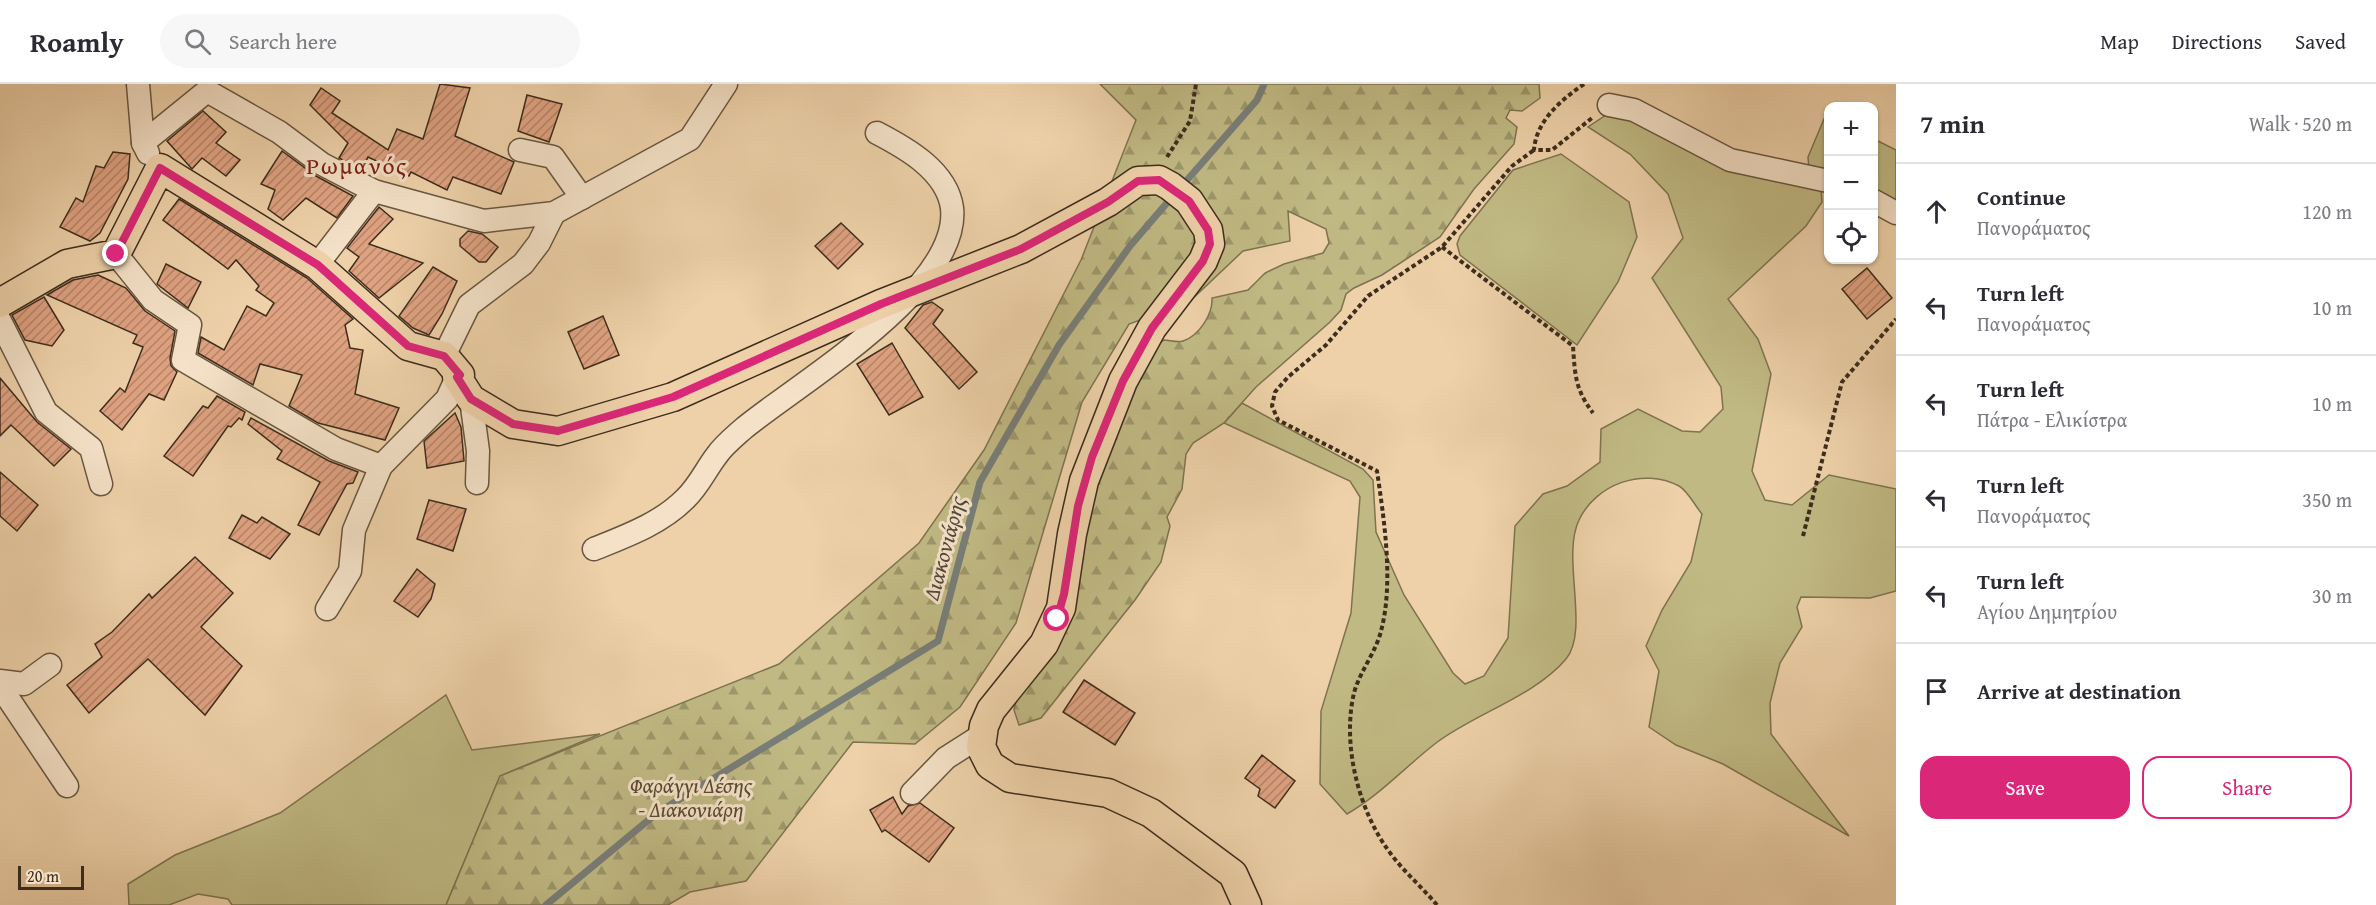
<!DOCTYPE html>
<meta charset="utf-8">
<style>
:root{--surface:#fff;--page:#f7f7f7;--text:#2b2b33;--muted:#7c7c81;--line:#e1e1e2;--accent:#db2777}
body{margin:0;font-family:"Gentium Book Plus",serif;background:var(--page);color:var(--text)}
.controls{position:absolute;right:18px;top:18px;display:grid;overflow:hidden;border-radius:12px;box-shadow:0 2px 4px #0004}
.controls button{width:54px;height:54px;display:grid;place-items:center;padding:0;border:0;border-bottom:2px solid var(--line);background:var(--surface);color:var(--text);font:30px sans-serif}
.scale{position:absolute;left:18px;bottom:15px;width:66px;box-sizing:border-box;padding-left:6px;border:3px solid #3d2d1d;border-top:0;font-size:16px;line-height:21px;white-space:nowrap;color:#3d2d1d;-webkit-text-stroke:4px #f4e1c7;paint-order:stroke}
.stop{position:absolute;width:18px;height:18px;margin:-14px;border:4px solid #db2777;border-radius:50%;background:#fff}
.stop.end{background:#db2777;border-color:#fff;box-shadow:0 2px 6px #0008}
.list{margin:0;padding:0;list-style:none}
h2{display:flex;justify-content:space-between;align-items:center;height:78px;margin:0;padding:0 24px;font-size:26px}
h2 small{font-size:20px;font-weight:400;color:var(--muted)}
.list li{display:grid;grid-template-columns:39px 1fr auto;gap:18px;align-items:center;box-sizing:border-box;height:96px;padding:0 24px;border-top:2px solid var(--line)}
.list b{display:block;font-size:22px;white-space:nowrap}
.list p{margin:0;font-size:20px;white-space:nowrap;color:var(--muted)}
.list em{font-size:20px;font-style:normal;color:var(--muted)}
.actions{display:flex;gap:12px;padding:18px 24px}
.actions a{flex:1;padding:14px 0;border:2px solid var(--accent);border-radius:18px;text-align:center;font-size:21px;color:var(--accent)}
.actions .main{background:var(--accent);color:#fff}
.icon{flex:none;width:33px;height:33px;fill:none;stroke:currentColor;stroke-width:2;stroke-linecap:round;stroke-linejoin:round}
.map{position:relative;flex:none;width:1896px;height:821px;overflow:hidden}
header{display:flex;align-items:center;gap:36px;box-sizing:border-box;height:84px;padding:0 30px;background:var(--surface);border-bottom:2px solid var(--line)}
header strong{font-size:28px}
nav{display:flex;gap:33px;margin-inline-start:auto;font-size:21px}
.search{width:420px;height:54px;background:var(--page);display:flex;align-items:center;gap:15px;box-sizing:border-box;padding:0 21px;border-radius:33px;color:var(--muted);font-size:22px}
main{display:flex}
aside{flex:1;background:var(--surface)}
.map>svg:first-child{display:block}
</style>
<header>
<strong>Roamly</strong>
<div class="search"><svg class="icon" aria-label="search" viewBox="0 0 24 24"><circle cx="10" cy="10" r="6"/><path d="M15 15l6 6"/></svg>Search here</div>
<nav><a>Map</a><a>Directions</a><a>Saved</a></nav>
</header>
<main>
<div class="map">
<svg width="1896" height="821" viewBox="0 0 1896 821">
<defs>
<pattern id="forest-firs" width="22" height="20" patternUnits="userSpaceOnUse" patternTransform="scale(1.5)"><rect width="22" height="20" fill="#c0b983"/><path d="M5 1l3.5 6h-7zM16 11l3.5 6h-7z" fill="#9d976b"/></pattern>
<pattern id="building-hatch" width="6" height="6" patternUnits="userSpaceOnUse" patternTransform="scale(1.5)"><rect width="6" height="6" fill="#dfa281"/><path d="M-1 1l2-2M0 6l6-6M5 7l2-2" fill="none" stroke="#b68469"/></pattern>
</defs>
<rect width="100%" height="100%" fill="#eed1a9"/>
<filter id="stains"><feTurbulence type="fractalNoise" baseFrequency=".00333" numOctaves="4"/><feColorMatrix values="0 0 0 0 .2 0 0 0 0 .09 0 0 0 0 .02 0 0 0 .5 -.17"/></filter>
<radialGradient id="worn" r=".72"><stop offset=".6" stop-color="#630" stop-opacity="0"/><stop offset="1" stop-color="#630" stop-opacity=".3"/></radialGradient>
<!-- green -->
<g fill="#c0b983" stroke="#7e7350" stroke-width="1.5">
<path d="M 1606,31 L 1630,35 L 1821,105 L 1822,118 L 1806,142 L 1728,215 L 1758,255 L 1771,290 L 1752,387 L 1765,416 L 1792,421 L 1829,391 L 1896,405 L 1896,507 L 1870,514 L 1801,513 L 1797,523 L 1802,543 L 1780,579 L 1770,619 L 1771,650 L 1849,752 L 1723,680 L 1676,661 L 1649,643 L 1659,587 L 1646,562 L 1662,526 L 1691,478 L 1702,430 C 1695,422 1688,407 1679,402 C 1643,383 1596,400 1579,436 C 1561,473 1590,546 1566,575 C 1535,612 1474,630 1436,659 C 1405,683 1380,711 1347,730 L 1320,700 L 1321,627 L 1351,529 L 1360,413 L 1350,397 L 1224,339 L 1242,319 L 1363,385 L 1373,396 L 1376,448 L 1404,511 L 1453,589 L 1465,600 L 1484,592 L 1508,554 L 1515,442 L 1543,410 L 1567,402 L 1600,378 L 1601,345 L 1638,325 L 1682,347 L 1700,348 L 1723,325 L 1721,303 L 1652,194 L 1683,154 L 1668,110 L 1630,70 L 1588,43 Z"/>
<path d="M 1824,35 L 1828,37 L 1828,93 L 1809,86 L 1808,73 Z"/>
<path d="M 1874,55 L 1896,66 L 1896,124 L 1874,113 Z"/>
<path d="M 1561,70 L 1629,118 L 1637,153 L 1618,198 L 1577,261 L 1460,171 L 1457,160 L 1460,152 L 1513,86 Z"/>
<path d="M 446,611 L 472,666 L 600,650 L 500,692 L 446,821 L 232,821 L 228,815 L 198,810 L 169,821 L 129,821 L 128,800 L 175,771 L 280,729 Z"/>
</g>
<!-- forest -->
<path fill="url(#forest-firs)" stroke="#7e7350" stroke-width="1.5" d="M 1100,0 L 1539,0 L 1540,14 L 1522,27 L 1510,26 L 1506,34 L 1517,43 L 1514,60 L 1474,105 L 1440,153 L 1382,191 L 1354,204 L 1346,210 L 1341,226 L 1330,238 L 1256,303 L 1224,339 L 1193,359 L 1186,370 L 1182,405 L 1167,433 L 1170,442 L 1161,478 L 1135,516 L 1041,634 L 1019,641 L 1014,626 L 1017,610 L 1093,391 L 1148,266 L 1164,256 C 1169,256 1178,259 1183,257 C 1199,252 1213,230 1212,214 L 1248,206 L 1265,189 L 1284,180 L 1323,169 L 1329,159 L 1326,145 L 1288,127 L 1290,157 L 1243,167 L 1189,218 L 1129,240 L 1082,318 L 1016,539 L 960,623 L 915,660 L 853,658 L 746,797 L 690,808 L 668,821 L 446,821 L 500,692 L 779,580 L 919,459 L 984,366 L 1081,176 L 1136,36 Z"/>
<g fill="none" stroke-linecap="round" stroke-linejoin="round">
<!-- stream -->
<g stroke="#787e78" stroke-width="7">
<path d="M 1181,103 L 1257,16 L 1264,0"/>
<path d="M 546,821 L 657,729 L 938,557 L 980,398 L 1059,261 L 1130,162 L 1172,113"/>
</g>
</g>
<!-- building -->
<g fill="url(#building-hatch)" stroke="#3d2d1d" stroke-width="1.5">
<path d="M 440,0 L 470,4 L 455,52 L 514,78 L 501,110 L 453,93 L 447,106 L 411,88 L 409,92 L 368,73 L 362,86 L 339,74 L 348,59 L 310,21 L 321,4 L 340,17 L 332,29 L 388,66 L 397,45 L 423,55 Z"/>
<path d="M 527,11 L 562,20 L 549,58 L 518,47 Z"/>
<path d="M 203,27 L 226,48 L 216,59 L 240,76 L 226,92 L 202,74 L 192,85 L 167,57 Z"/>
<path d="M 282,67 L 316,92 L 353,112 L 337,134 L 306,114 L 283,136 L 268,125 L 275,106 L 261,100 Z"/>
<path d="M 113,68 L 130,70 L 128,95 L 100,149 L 90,157 L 60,143 L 76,114 L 83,118 L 96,82 L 104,84 Z"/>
<path d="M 179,115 L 307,194 L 353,235 L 345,241 L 350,264 L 363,266 L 355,310 L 399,324 L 385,356 L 318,339 L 289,322 L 302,291 L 260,280 L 253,301 L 198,269 L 201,253 L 224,266 L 247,222 L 266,232 L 274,219 L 256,206 L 259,202 L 236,176 L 228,185 L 163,136 Z"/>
<path d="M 379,123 L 393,135 L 369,160 L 423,179 L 379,214 L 349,187 L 359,173 L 347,164 Z"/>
<path d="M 841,139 L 863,160 L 838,185 L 815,162 Z"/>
<path d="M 468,147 L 482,150 L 498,163 L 486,178 L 479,178 L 460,162 L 460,155 Z"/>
<path d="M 166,180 L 201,198 L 188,224 L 157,200 Z"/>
<path d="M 433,183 L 457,197 L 442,230 L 429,251 L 413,244 L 399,232 Z"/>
<path d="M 1867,184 L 1892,214 L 1867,235 L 1842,205 Z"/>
<path d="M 98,191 L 126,204 L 145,227 L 175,247 L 170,274 L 171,282 L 177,288 L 164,316 L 149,310 L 122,346 L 100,327 L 120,304 L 125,308 L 143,263 L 133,259 L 137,251 L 47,211 L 73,196 Z"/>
<path d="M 44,213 L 64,246 L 52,262 L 25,256 L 12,231 Z"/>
<path d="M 932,218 L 943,226 L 933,240 L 977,288 L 959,305 L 905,244 L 923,221 Z"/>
<path d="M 603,232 L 619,271 L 584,285 L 568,248 Z"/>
<path d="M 892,259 L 923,313 L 889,331 L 857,280 Z"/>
<path d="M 0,294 L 37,338 L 71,365 L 54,382 L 11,341 L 0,352 Z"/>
<path d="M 217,312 L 245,328 L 242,336 L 239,334 L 231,343 L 228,342 L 193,392 L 164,372 L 203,322 L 208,324 Z"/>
<path d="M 455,329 L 461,343 L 464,377 L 427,384 L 424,357 Z"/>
<path d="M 251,334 L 329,377 L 358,388 L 353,399 L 347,400 L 319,451 L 298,441 L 320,398 L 277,375 L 282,367 L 248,340 Z"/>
<path d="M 0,388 L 38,421 L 17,447 L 0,432 Z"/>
<path d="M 429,416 L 466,425 L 453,467 L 417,455 Z"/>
<path d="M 242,431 L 257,439 L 262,433 L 290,450 L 270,475 L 229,454 Z"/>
<path d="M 195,473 L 233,509 L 201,543 L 242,582 L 205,631 L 148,575 L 89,629 L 67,601 L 102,573 L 95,560 L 112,548 L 149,510 L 152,514 Z"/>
<path d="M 417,485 L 435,500 L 431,515 L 418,533 L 394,517 Z"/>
<path d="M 1084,596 L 1135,629 L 1115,661 L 1063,628 Z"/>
<path d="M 1262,671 L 1295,697 L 1275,724 L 1258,712 L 1260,705 L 1245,694 Z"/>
<path d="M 893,713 L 902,730 L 908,722 L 920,719 L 954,744 L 929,778 L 885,746 L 882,748 L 870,726 Z"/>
</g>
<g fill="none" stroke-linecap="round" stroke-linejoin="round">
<!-- minor casing -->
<g stroke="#695640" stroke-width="25">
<g id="minor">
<path d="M 138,0 L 143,59 L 148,69"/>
<path d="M 1609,21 L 1634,26 L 1730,76 L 1828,97"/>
<path d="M 143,59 L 207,7 L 279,48 L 322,80 L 374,107 L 484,137 L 554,129 L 690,55 L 726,0"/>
<path d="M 520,66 L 553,73 L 582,114"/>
<path d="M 1874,117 L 1896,129"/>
<path d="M 116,170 L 153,216 L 190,241 L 183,276 L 336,365 L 381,382 L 447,315 L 457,293"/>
<path d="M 317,181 L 374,107"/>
<path d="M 0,237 L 46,328 L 91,364 L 101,400"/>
<path d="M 444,272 L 469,221 L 523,180 L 539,159 L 554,129"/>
<path d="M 471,315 L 478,367 L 477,399"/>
<path d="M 594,465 C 626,452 660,440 685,415 C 699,402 706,385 717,371 C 723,362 734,353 743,345 C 797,300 961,205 952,124 C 947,87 906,64 877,49"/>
<path d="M 327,525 L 350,487 L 354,446 L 381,382"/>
<path d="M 0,597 L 24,600 L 50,581"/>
<path d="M 0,602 L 67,702"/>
<path d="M 912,709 L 946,674 L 982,651"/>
</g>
</g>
<!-- major casing -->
<g stroke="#3d2d1d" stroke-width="31">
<path id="major" d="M 0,219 L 67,180 L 116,170 L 160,84 L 317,181 L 408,262 L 444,272 L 460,291 L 457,293 L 471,315 L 513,340 L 558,347 L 673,313 L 881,220 L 1021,165 L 1108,118 L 1138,97 L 1159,96 L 1170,102 L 1189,117 L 1208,146 L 1210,160 L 1203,177 L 1152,244 L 1123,297 L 1084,397 L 1072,450 L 1061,524 L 1044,560 L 991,626 L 984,642 L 981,663 L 990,681 L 1010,694 L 1108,709 L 1151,729 L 1233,790 L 1247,821"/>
</g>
<!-- path -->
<g stroke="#3d2d1d" stroke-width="4" stroke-dasharray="4.5 3" stroke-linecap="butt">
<path d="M 1584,0 C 1561,16 1536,37 1534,66 L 1552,66 L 1592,34"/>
<path d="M 1167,73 L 1190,37 L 1196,0"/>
<path d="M 1442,163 L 1573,262 C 1575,291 1575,305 1593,329"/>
<path d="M 1803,452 L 1842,298 L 1896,235"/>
<path d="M 1437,821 C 1421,802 1402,786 1388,766 C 1358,724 1342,660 1354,609 C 1360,587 1376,568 1381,547 C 1394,499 1384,435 1377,387 L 1278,336 L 1272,322 L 1275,308 L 1288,293 L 1326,261 L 1368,212 L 1442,163 L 1512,82 L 1534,66"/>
</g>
<!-- minor -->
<use href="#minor" stroke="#f4e1c7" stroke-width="22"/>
<!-- major -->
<use href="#major" stroke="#eed1a9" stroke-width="28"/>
</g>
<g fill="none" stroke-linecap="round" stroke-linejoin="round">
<!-- route -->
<path stroke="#db2777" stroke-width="8" d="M 116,170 L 160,84 L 318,181 L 408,262 L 444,272 L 460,291 L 457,293 L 471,315 L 513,340 L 558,347 L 673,313 L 881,220 L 1021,165 L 1108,118 L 1138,97 L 1159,96 L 1189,117 L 1208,146 L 1210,160 L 1203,177 L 1152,244 L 1123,297 L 1092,373 L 1078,422 L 1064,510 L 1057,535"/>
</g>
<g text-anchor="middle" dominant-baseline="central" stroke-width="6" stroke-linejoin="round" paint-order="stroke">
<!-- park labels -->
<g font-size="21" font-style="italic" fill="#574931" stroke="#f4e1c7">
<text x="691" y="701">Φαράγγι Δέσης<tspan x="691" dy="24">- Διακονιάρη</tspan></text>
</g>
<!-- water labels -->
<g font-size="22" font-style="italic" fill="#51483b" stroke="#f4e1c7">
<text transform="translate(944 464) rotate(-75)">Διακονιάρης</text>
</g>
<!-- quarter labels -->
<g font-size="24" letter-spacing="1.5" fill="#7a1f14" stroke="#f4e1c7">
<text x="357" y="81">Ρωμανός</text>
</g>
</g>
<rect width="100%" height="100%" filter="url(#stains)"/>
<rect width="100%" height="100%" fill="url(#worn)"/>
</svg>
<div class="controls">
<button>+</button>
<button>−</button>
<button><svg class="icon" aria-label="locate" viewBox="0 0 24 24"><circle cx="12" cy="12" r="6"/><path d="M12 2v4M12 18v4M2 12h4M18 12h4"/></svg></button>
</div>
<div class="scale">20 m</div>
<div class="stop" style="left:1057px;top:535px"></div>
<div class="stop end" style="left:116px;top:170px"></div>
</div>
<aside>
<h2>7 min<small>Walk · 520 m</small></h2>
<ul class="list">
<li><svg class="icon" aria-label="ahead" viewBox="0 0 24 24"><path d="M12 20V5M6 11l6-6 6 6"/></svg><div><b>Continue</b><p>Πανοράματος</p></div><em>120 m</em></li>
<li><svg class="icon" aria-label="left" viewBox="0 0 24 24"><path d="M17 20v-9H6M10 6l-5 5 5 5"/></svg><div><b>Turn left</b><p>Πανοράματος</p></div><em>10 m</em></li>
<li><svg class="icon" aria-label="left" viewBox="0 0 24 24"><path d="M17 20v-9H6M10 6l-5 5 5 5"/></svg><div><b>Turn left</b><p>Πάτρα - Ελικίστρα</p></div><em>10 m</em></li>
<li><svg class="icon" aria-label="left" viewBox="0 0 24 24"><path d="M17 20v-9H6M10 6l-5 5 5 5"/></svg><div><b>Turn left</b><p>Πανοράματος</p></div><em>350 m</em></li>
<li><svg class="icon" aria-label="left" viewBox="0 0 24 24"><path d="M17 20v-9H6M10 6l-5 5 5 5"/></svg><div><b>Turn left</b><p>Αγίου Δημητρίου</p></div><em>30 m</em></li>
<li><svg class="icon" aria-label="arrive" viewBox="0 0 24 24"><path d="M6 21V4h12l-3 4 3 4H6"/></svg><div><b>Arrive at destination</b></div></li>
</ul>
<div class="actions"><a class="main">Save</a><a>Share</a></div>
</aside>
</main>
